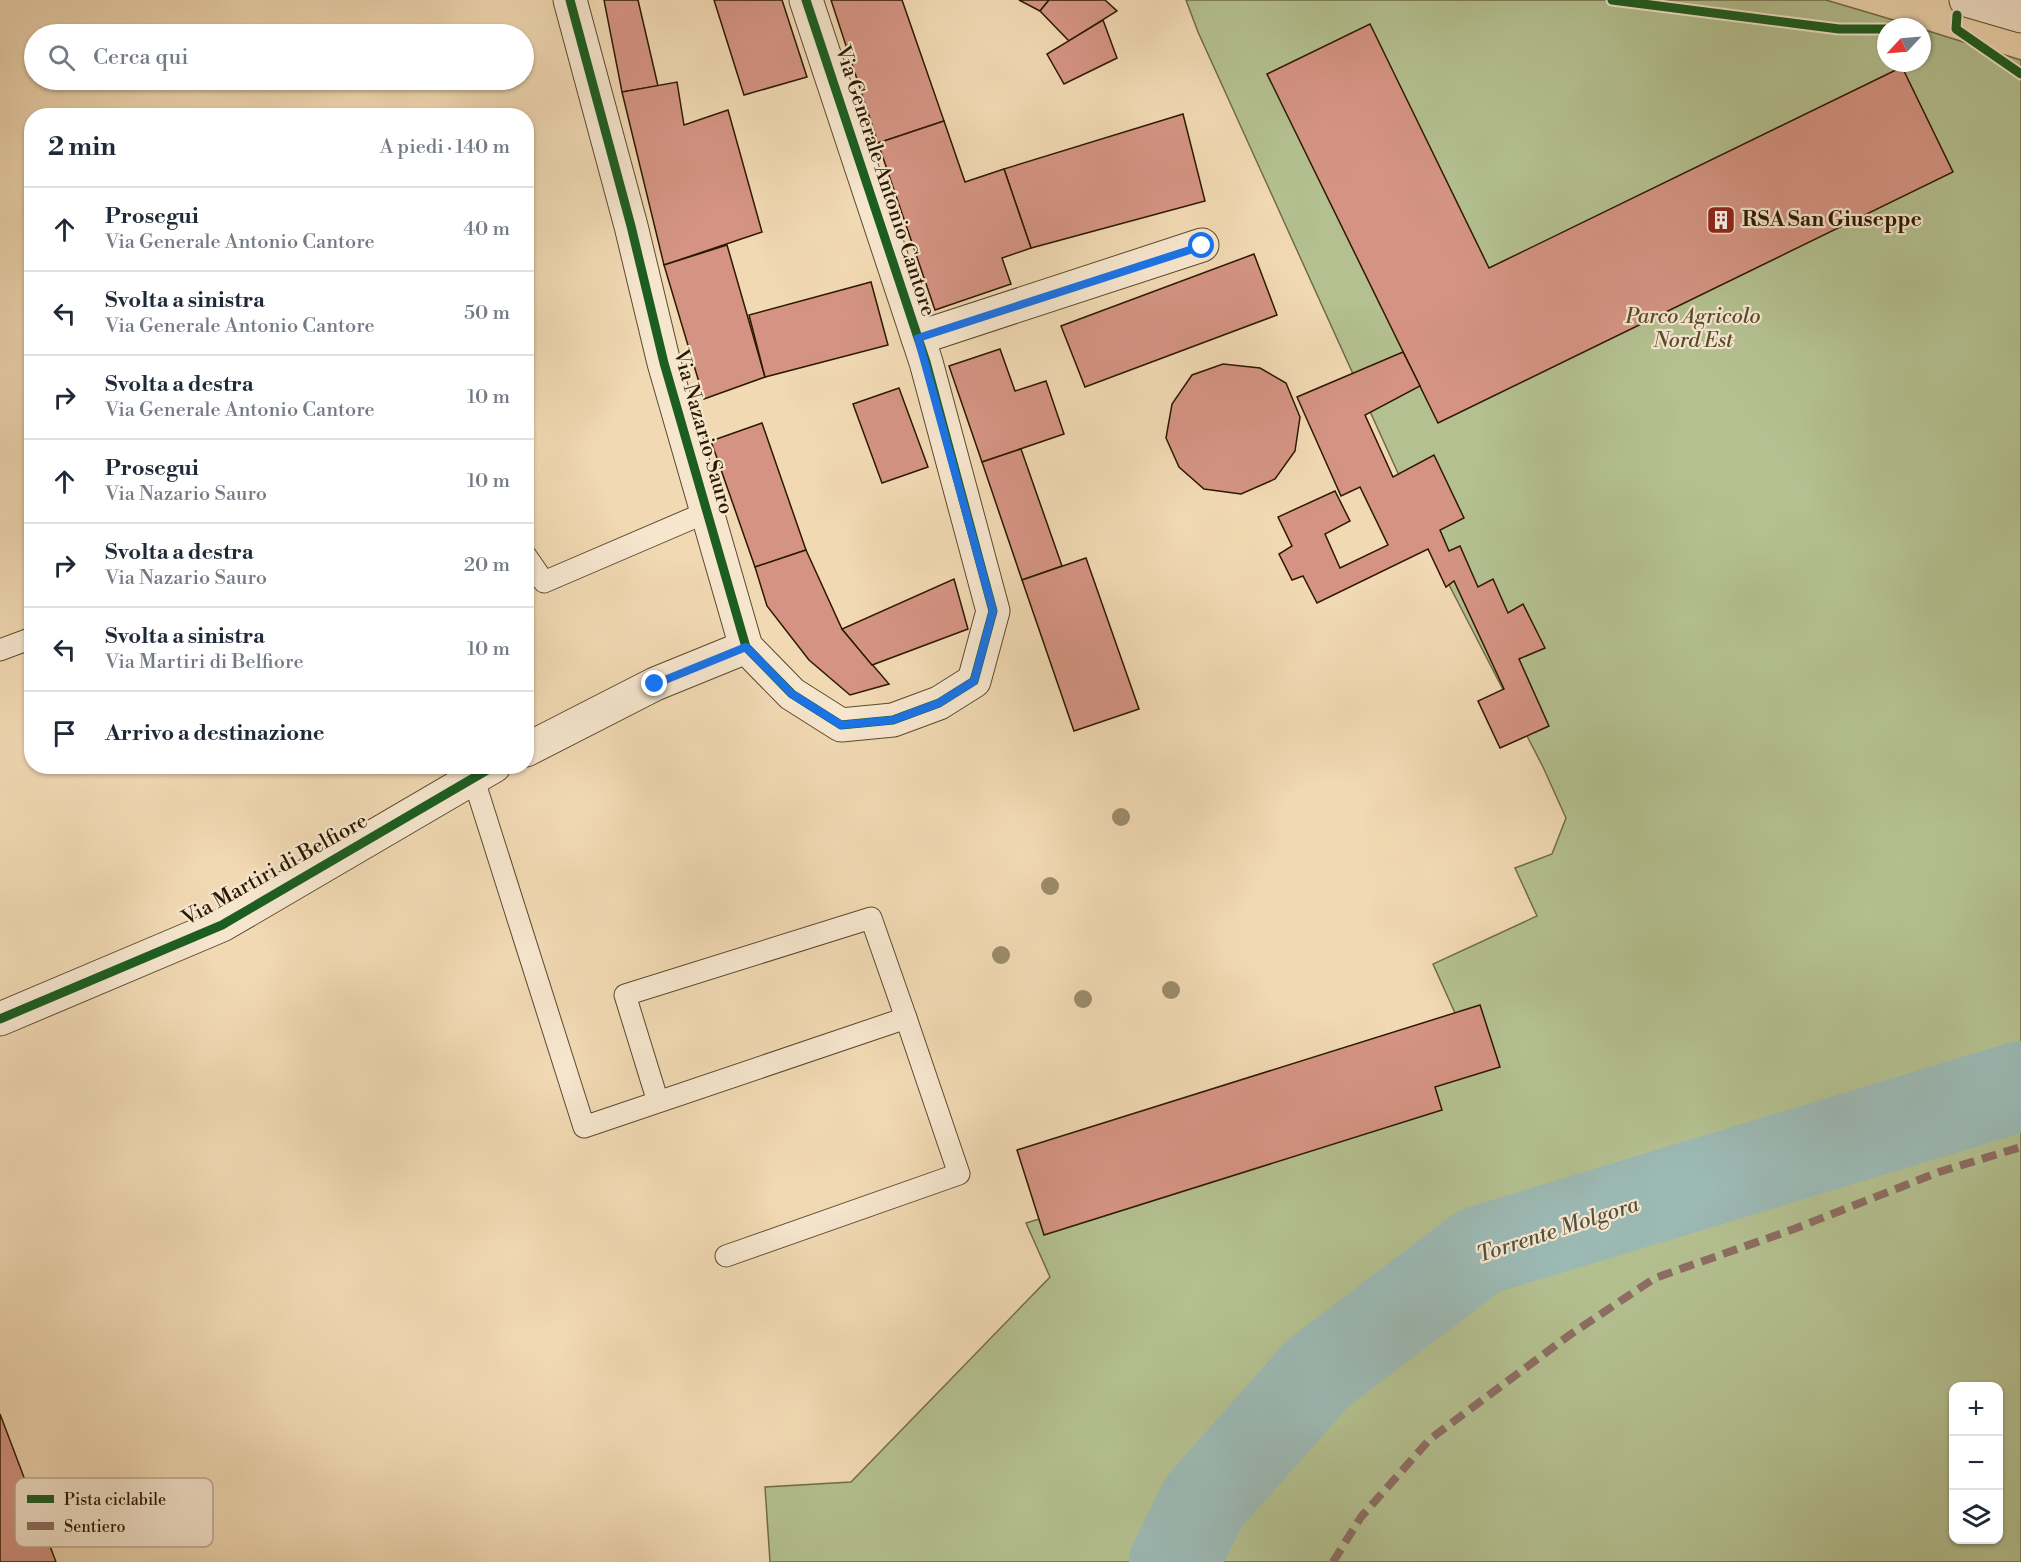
<!DOCTYPE html>
<html lang="it">
<meta charset="utf-8">
<style>
:root{--surface:#fff;--page:#f2f2f3;--text:#1f2937;--muted:#747a83;--line:#e0e1e3}
body{margin:0;font-family:"Libre Bodoni",serif;background:var(--page);color:var(--text)}
.controls{position:absolute;right:18px;bottom:18px;display:grid;overflow:hidden;border-radius:12px;box-shadow:0 2px 4px #0004}
.controls button{width:54px;height:54px;display:grid;place-items:center;padding:0;border:0;border-bottom:2px solid var(--line);background:var(--surface);color:var(--text);font:30px sans-serif}
.compass{position:absolute;left:1877px;top:18px;width:54px;height:54px;border-radius:50%;background:var(--surface);box-shadow:0 2px 4px #0004;rotate:244deg}
.stop{position:absolute;width:18px;height:18px;margin:-14px;border:4px solid #1a73e8;border-radius:50%;background:#fff}
.stop.end{background:#1a73e8;border-color:#fff;box-shadow:0 2px 6px #0008}
.list{margin:0;padding:0;list-style:none}
h2{display:flex;justify-content:space-between;align-items:center;height:78px;margin:0;padding:0 24px;font-size:26px}
h2 small{font-size:20px;font-weight:400;color:var(--muted)}
.list li{display:grid;grid-template-columns:39px 1fr auto;gap:18px;align-items:center;box-sizing:border-box;height:84px;padding:0 24px;border-top:2px solid var(--line)}
.list b{display:block;font-size:22px;white-space:nowrap}
.list p{margin:0;font-size:20px;white-space:nowrap;color:var(--muted)}
.list em{font-size:20px;font-style:normal;color:var(--muted)}
.icon{flex:none;width:33px;height:33px;fill:none;stroke:currentColor;stroke-width:2;stroke-linecap:round;stroke-linejoin:round}
.map{position:relative;flex:none;width:2021px;height:1562px;overflow:hidden}
.search{position:absolute;background:var(--surface);box-shadow:0 2px 4px #0004;left:24px;top:24px;width:510px;height:66px;display:flex;align-items:center;gap:15px;box-sizing:border-box;padding:0 21px;border-radius:33px;color:var(--muted);font-size:22px}
.panel{position:absolute;background:var(--surface);box-shadow:0 2px 4px #0004;left:24px;top:108px;width:510px;height:666px;border-radius:24px}
.map>svg:first-child{display:block}
</style>
<div class="map">
<svg width="2021" height="1562" viewBox="0 0 2021 1562">
<rect width="100%" height="100%" fill="#f1d9b3"/>
<filter id="stains"><feTurbulence type="fractalNoise" baseFrequency=".00333" numOctaves="4"/><feColorMatrix values="0 0 0 0 .2 0 0 0 0 .09 0 0 0 0 .02 0 0 0 .5 -.17"/></filter>
<radialGradient id="worn" r=".72"><stop offset=".6" stop-color="#630" stop-opacity="0"/><stop offset="1" stop-color="#630" stop-opacity=".3"/></radialGradient>
<!-- green -->
<path fill="#b4c090" stroke="#706c48" stroke-width="1.5" fill-rule="evenodd" d="M 1186,0 L 1826,0 L 1917,27 L 1886,27 L 1886,63 L 1922,63 L 1922,29 L 2021,60 L 2021,1562 L 770,1562 L 765,1487 L 851,1482 L 1050,1277 L 1026,1223 L 1417,1105 L 1455,1013 L 1433,964 L 1537,916 L 1515,868 L 1552,854 L 1566,818 L 1543,767 L 1446,579 L 1198,32 ZM 1954,1386 L 1998,1386 L 1998,1540 L 1954,1540 Z"/>
<g fill="none" stroke-linecap="round" stroke-linejoin="round">
<!-- river -->
<path stroke="#9cb9b4" stroke-width="90" d="M 1174,1562 L 1204,1502 L 1317,1374 L 1479,1251 L 2021,1086"/>
</g>
<!-- building -->
<g fill="#d59483" stroke="#2c1901" stroke-width="1.5">
<path d="M 604,0 L 638,0 L 658,86 L 622,92 Z"/>
<path d="M 714,0 L 782,0 L 807,77 L 744,95 Z"/>
<path d="M 831,0 L 902,0 L 944,121 L 878,143 Z"/>
<path d="M 1019,0 L 1049,0 L 1040,11 Z"/>
<path d="M 1049,0 L 1105,0 L 1117,11 L 1069,41 L 1040,11 Z"/>
<path d="M 1103,20 L 1117,58 L 1064,84 L 1047,54 Z"/>
<path d="M 1370,24 L 1489,268 L 1902,67 L 1953,172 L 1438,423 L 1267,74 Z"/>
<path d="M 677,82 L 684,125 L 728,110 L 762,232 L 664,265 L 622,92 Z"/>
<path d="M 1183,114 L 1205,201 L 1031,248 L 1004,169 Z"/>
<path d="M 944,121 L 965,182 L 1004,169 L 1031,248 L 1002,258 L 1011,284 L 935,310 L 878,143 Z"/>
<path d="M 727,245 L 765,377 L 704,399 L 664,265 Z"/>
<path d="M 1254,254 L 1277,315 L 1085,387 L 1061,326 Z"/>
<path d="M 871,282 L 888,345 L 765,377 L 749,315 Z"/>
<path d="M 1000,349 L 1015,391 L 1046,381 L 1064,434 L 982,462 L 949,366 Z"/>
<path d="M 1403,352 L 1420,386 L 1365,415 L 1393,477 L 1434,455 L 1464,518 L 1440,530 L 1449,551 L 1460,546 L 1478,587 L 1493,579 L 1508,613 L 1523,604 L 1545,648 L 1519,659 L 1549,726 L 1500,748 L 1478,701 L 1504,689 L 1454,581 L 1446,587 L 1428,549 L 1317,603 L 1303,576 L 1292,580 L 1279,554 L 1292,546 L 1278,517 L 1335,491 L 1350,521 L 1325,534 L 1340,568 L 1388,545 L 1360,487 L 1341,496 L 1297,397 Z"/>
<path d="M 1223,364 L 1260,368 L 1286,383 L 1300,417 L 1295,451 L 1275,479 L 1241,494 L 1204,489 L 1179,467 L 1166,438 L 1172,404 L 1192,375 Z"/>
<path d="M 899,388 L 928,467 L 882,483 L 853,404 Z"/>
<path d="M 762,423 L 806,550 L 755,567 L 711,441 Z"/>
<path d="M 1021,449 L 1062,566 L 1022,580 L 982,462 Z"/>
<path d="M 806,550 L 842,629 L 889,684 L 850,695 L 809,660 L 767,606 L 755,567 Z"/>
<path d="M 1086,558 L 1139,709 L 1074,731 L 1022,580 Z"/>
<path d="M 954,579 L 968,629 L 872,665 L 842,629 Z"/>
<path d="M 1480,1005 L 1500,1067 L 1435,1087 L 1442,1110 L 1044,1235 L 1017,1150 Z"/>
<path d="M 0,1414 L 56,1562 L 0,1562 Z"/>
</g>
<g fill="none" stroke-linecap="round" stroke-linejoin="round">
<!-- service casing -->
<g stroke="#5d492e" stroke-width="23">
<g id="service">
<path d="M 526,556 L 544,582 L 707,512"/>
<path d="M 0,650 L 32,638"/>
<path d="M 473,777 L 584,1127 L 906,1018 L 871,918 L 625,995 L 658,1102"/>
<path d="M 726,1256 L 959,1174 L 906,1018"/>
</g>
</g>
<!-- minor casing -->
<g stroke="#5d492e" stroke-width="35">
<g id="minor">
<path d="M 570,0 L 631,226 L 664,363 L 746,647 L 792,694 L 841,725 L 893,720 L 939,703 L 974,681 L 993,611 L 926,362 L 806,0"/>
<path d="M 1966,0 L 2021,16"/>
<path d="M 918,338 L 1202,245"/>
<path d="M 526,750 L 655,684 L 746,647"/>
<path d="M 0,1019 L 222,925 L 494,766"/>
</g>
</g>
<!-- service -->
<use href="#service" stroke="#f6e6ce" stroke-width="21"/>
<!-- minor -->
<use href="#minor" stroke="#f6e6ce" stroke-width="33"/>
<!-- quiet -->
<path stroke="#8d6e63" stroke-width="8" stroke-dasharray="15 8" stroke-linecap="butt" d="M 1333,1562 L 1361,1517 L 1430,1439 L 1571,1334 L 1655,1278 L 1794,1229 L 1939,1172 L 2021,1147"/>
<!-- cycleway casing -->
<g stroke="#f6e6ce" stroke-width="13">
<g id="cycleway">
<path d="M 570,0 L 631,226 L 664,363 L 746,647 L 792,694 L 841,725 L 893,720 L 939,703 L 974,681 L 993,611 L 926,362 L 806,0"/>
<path d="M 1612,0 L 1839,29 L 1886,29"/>
<path d="M 1957,15 L 1956,29 L 2021,74"/>
<path d="M 0,1019 L 222,925 L 494,766"/>
</g>
</g>
<!-- cycleway -->
<use href="#cycleway" stroke="#1b5e20" stroke-width="9"/>
</g>
<!-- trees -->
<g fill="#9b8b69">
<circle cx="1121" cy="817" r="9"/>
<circle cx="1050" cy="886" r="9"/>
<circle cx="1001" cy="955" r="9"/>
<circle cx="1171" cy="990" r="9"/>
<circle cx="1083" cy="999" r="9"/>
</g>
<g fill="none" stroke-linecap="round" stroke-linejoin="round">
<!-- route -->
<path stroke="#1a73e8" stroke-width="8" d="M 655,684 L 746,647 L 792,694 L 841,725 L 893,720 L 939,703 L 974,681 L 993,611 L 918,338 L 1202,246"/>
</g>
<!-- icons -->
<defs>
<g id="building-square" transform="scale(1.5)"><rect x="-9" y="-9" width="18" height="18" rx="4" fill="#8f2418" stroke="#f6e6ce"/><path d="M-4-6H4V6H1V3H-1V6H-4ZM-2.5-4.3h1.7v1.8h-1.7ZM.8-4.3h1.7v1.8H.8ZM-2.5-1h1.7V.8h-1.7ZM.8-1h1.7V.8H.8Z" fill="#fff"/></g>
</defs>
<g fill-rule="evenodd">
<use href="#building-square" x="1721" y="220"/>
</g>
<g text-anchor="middle" dominant-baseline="central" stroke-width="4.5" stroke-linejoin="round" paint-order="stroke">
<!-- street labels -->
<g font-size="21" fill="#2c1901" stroke="#f6e6ce">
<text transform="translate(885 181) rotate(72)">Via Generale Antonio Cantore</text>
<text transform="translate(703 432) rotate(74)">Via Nazario Sauro</text>
<text transform="translate(275 870) rotate(-29)">Via Martiri di Belfiore</text>
</g>
<!-- poi labels -->
<g font-size="21" font-weight="bold" fill="#2c1901" stroke="#f6e6ce" text-anchor="start">
<text x="1742" y="220">RSA San Giuseppe</text>
</g>
<!-- park labels -->
<g font-size="21" font-style="italic" fill="#554b2c" stroke="#f6e6ce">
<text x="1693" y="317">Parco Agricolo<tspan x="1693" dy="24">Nord Est</tspan></text>
</g>
<!-- water labels -->
<g font-size="22" font-style="italic" fill="#535140" stroke="#f6e6ce">
<text transform="translate(1558 1230) rotate(-18)">Torrente Molgora</text>
</g>
</g>
<!-- legend -->
<rect x="15" y="1478" width="198" height="69" rx="9" fill="#f6e6ce" stroke="#b9a890" stroke-width="1.5"/>
<rect x="27" y="1495" width="27" height="8" fill="#1b5e20"/>
<rect x="27" y="1522" width="27" height="8" fill="#8d6e63"/>
<g font-size="16" fill="#2c1901">
<text x="64" y="1505">Pista ciclabile</text>
<text x="64" y="1532">Sentiero</text>
</g>
<rect width="100%" height="100%" filter="url(#stains)"/>
<rect width="100%" height="100%" fill="url(#worn)"/>
</svg>
<div class="controls">
<button>+</button>
<button>−</button>
<button><svg class="icon" aria-label="layers" viewBox="0 0 24 24"><path d="M12 4l9 5-9 5-9-5zM3 14l9 5 9-5"/></svg></button>
</div>
<svg class="compass" viewBox="-18 -18 36 36"><path d="M0-13l5 13h-10z" fill="#e53935"/><path d="M0 13l5-13h-10z" fill="#747a83"/></svg>
<div class="stop" style="left:1202px;top:246px"></div>
<div class="stop end" style="left:655px;top:684px"></div>
<div class="search"><svg class="icon" aria-label="search" viewBox="0 0 24 24"><circle cx="10" cy="10" r="6"/><path d="M15 15l6 6"/></svg>Cerca qui</div>
<section class="panel">
<h2>2 min<small>A piedi · 140 m</small></h2>
<ul class="list">
<li><svg class="icon" aria-label="ahead" viewBox="0 0 24 24"><path d="M12 20V5M6 11l6-6 6 6"/></svg><div><b>Prosegui</b><p>Via Generale Antonio Cantore</p></div><em>40 m</em></li>
<li><svg class="icon" aria-label="left" viewBox="0 0 24 24"><path d="M17 20v-9H6M10 6l-5 5 5 5"/></svg><div><b>Svolta a sinistra</b><p>Via Generale Antonio Cantore</p></div><em>50 m</em></li>
<li><svg class="icon" aria-label="right" viewBox="0 0 24 24"><path d="M7 20v-9h11M14 6l5 5-5 5"/></svg><div><b>Svolta a destra</b><p>Via Generale Antonio Cantore</p></div><em>10 m</em></li>
<li><svg class="icon" aria-label="ahead" viewBox="0 0 24 24"><path d="M12 20V5M6 11l6-6 6 6"/></svg><div><b>Prosegui</b><p>Via Nazario Sauro</p></div><em>10 m</em></li>
<li><svg class="icon" aria-label="right" viewBox="0 0 24 24"><path d="M7 20v-9h11M14 6l5 5-5 5"/></svg><div><b>Svolta a destra</b><p>Via Nazario Sauro</p></div><em>20 m</em></li>
<li><svg class="icon" aria-label="left" viewBox="0 0 24 24"><path d="M17 20v-9H6M10 6l-5 5 5 5"/></svg><div><b>Svolta a sinistra</b><p>Via Martiri di Belfiore</p></div><em>10 m</em></li>
<li><svg class="icon" aria-label="arrive" viewBox="0 0 24 24"><path d="M6 21V4h12l-3 4 3 4H6"/></svg><div><b>Arrivo a destinazione</b></div></li>
</ul>
</section>
</div>
